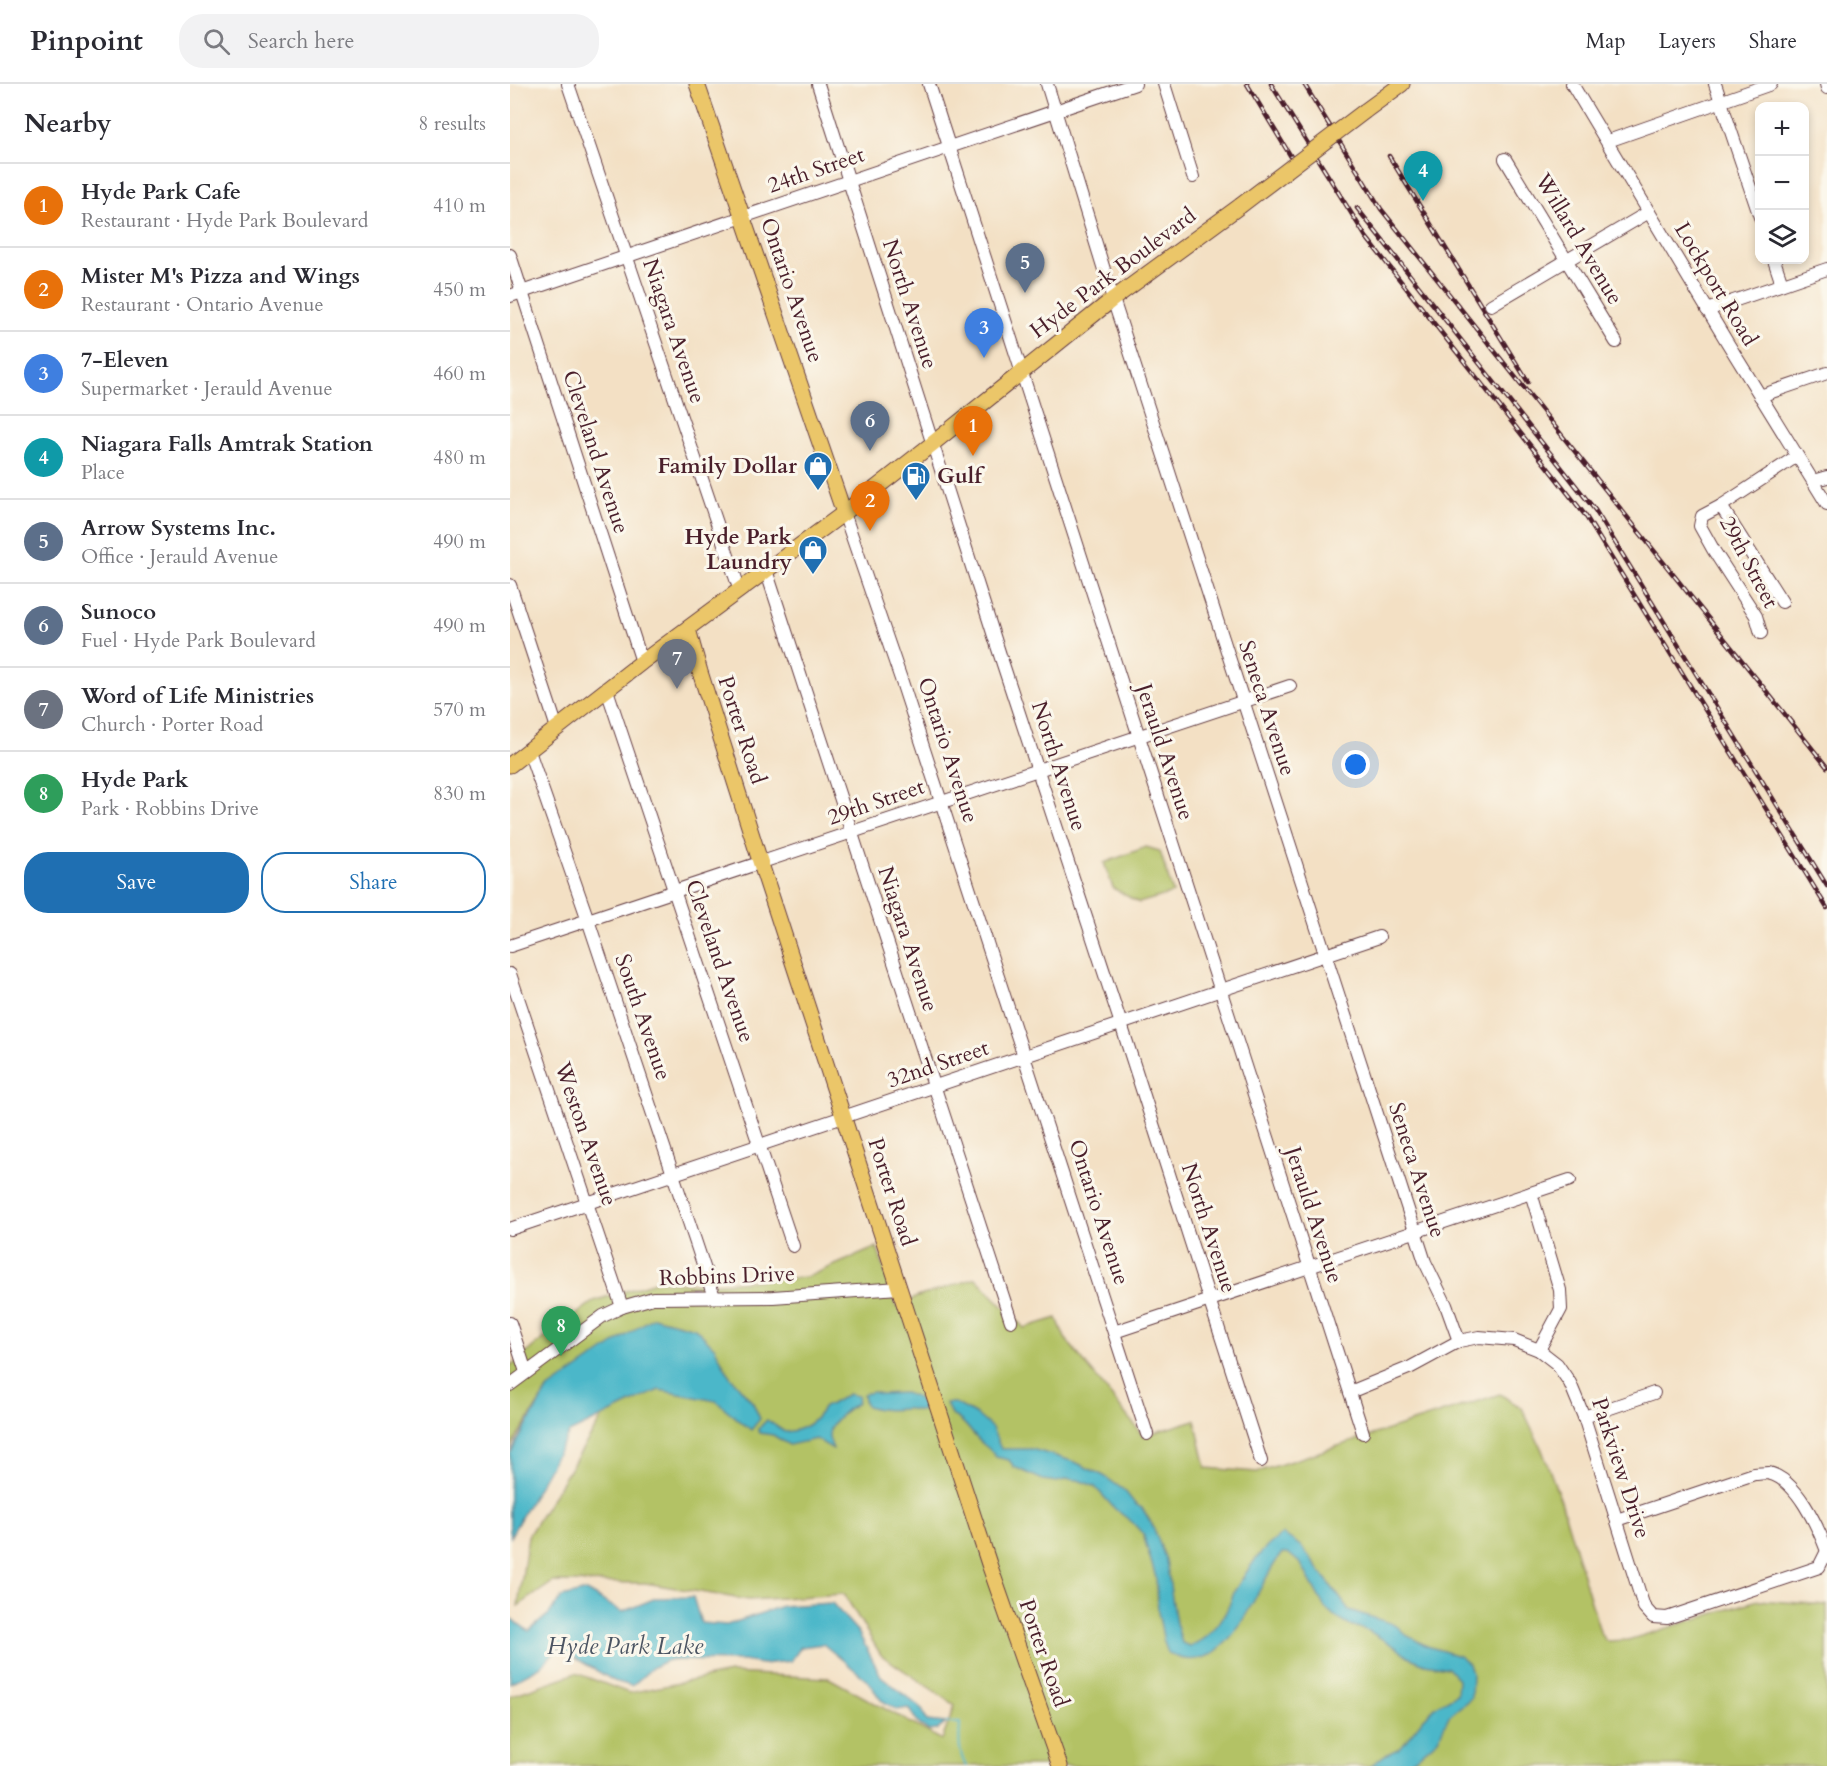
<!DOCTYPE html>
<meta charset="utf-8">
<style>
:root{--surface:#fff;--page:#f2f2f3;--text:#2b2b33;--muted:#7c7c81;--line:#e1e1e2;--accent:#1f6fb2}
body{margin:0;font-family:Cardo,serif;background:var(--page);color:var(--text)}
.controls{position:absolute;right:18px;top:18px;display:grid;overflow:hidden;border-radius:12px;box-shadow:0 3px 9px #0003}
.controls button{width:54px;height:54px;display:grid;place-items:center;padding:0;border:0;border-bottom:2px solid var(--line);background:var(--surface);color:var(--text);font:30px sans-serif}
.you{position:absolute;left:846px;top:681px;width:21px;height:21px;margin:-15px;border:4px solid #fff;border-radius:50%;background:#1a73e8;box-shadow:0 0 0 9px #1a73e833}
.badge{display:grid;place-items:center;width:39px;height:39px;border-radius:50%;background:var(--accent);color:#fff;font-size:20px;font-weight:700}
.pin{position:absolute;translate:-50% -50px;filter:drop-shadow(0 2px 3px #0008)}
.pin::after{content:'';position:absolute;top:32px;width:21px;height:18px;background:inherit;clip-path:polygon(0 0,100% 0,50% 100%)}
.list{margin:0;padding:0;list-style:none}
h2{display:flex;justify-content:space-between;align-items:center;height:78px;margin:0;padding:0 24px;font-size:26px}
h2 small{font-size:20px;font-weight:400;color:var(--muted)}
.list li{display:grid;grid-template-columns:39px 1fr auto;gap:18px;align-items:center;box-sizing:border-box;height:84px;padding:0 24px;border-top:2px solid var(--line)}
.list b{display:block;font-size:22px;white-space:nowrap}
.list p{margin:0;font-size:20px;white-space:nowrap;color:var(--muted)}
.list em{font-size:20px;font-style:normal;color:var(--muted)}
.actions{display:flex;gap:12px;padding:18px 24px}
.actions a{flex:1;padding:14px 0;border:2px solid var(--accent);border-radius:24px;text-align:center;font-size:21px;color:var(--accent)}
.actions .main{background:var(--accent);color:#fff}
.icon{flex:none;width:33px;height:33px;fill:none;stroke:currentColor;stroke-width:2;stroke-linecap:round;stroke-linejoin:round}
.map{position:relative;flex:none;width:1317px;height:1682px;overflow:hidden}
header{display:flex;align-items:center;gap:36px;box-sizing:border-box;height:84px;padding:0 30px;background:var(--surface);border-bottom:2px solid var(--line)}
header strong{font-size:28px}
nav{display:flex;gap:33px;margin-inline-start:auto;font-size:21px}
.search{width:420px;height:54px;background:var(--page);display:flex;align-items:center;gap:15px;box-sizing:border-box;padding:0 21px;border-radius:24px;color:var(--muted);font-size:22px}
main{display:flex}
aside{flex:1;background:var(--surface)}
.map>svg:first-child{display:block}
</style>
<header>
<strong>Pinpoint</strong>
<div class="search"><svg class="icon" aria-label="search" viewBox="0 0 24 24"><circle cx="10" cy="10" r="6"/><path d="M15 15l6 6"/></svg>Search here</div>
<nav><a>Map</a><a>Layers</a><a>Share</a></nav>
</header>
<main>
<aside>
<h2>Nearby<small>8 results</small></h2>
<ul class="list">
<li><span class="badge" style="background:#e8710a">1</span><div><b>Hyde Park Cafe</b><p>Restaurant · Hyde Park Boulevard</p></div><em>410 m</em></li>
<li><span class="badge" style="background:#e8710a">2</span><div><b>Mister M's Pizza and Wings</b><p>Restaurant · Ontario Avenue</p></div><em>450 m</em></li>
<li><span class="badge" style="background:#3f7fe0">3</span><div><b>7-Eleven</b><p>Supermarket · Jerauld Avenue</p></div><em>460 m</em></li>
<li><span class="badge" style="background:#0f9aa8">4</span><div><b>Niagara Falls Amtrak Station</b><p>Place</p></div><em>480 m</em></li>
<li><span class="badge" style="background:#5c6f8a">5</span><div><b>Arrow Systems Inc.</b><p>Office · Jerauld Avenue</p></div><em>490 m</em></li>
<li><span class="badge" style="background:#5c6f8a">6</span><div><b>Sunoco</b><p>Fuel · Hyde Park Boulevard</p></div><em>490 m</em></li>
<li><span class="badge" style="background:#6b7280">7</span><div><b>Word of Life Ministries</b><p>Church · Porter Road</p></div><em>570 m</em></li>
<li><span class="badge" style="background:#2e9e5b">8</span><div><b>Hyde Park</b><p>Park · Robbins Drive</p></div><em>830 m</em></li>
</ul>
<div class="actions"><a class="main">Save</a><a>Share</a></div>
</aside>
<div class="map">
<svg width="1317" height="1682" viewBox="0 0 1317 1682">
<rect width="100%" height="100%" fill="#fbf7ec"/>
<filter id="ink" filterUnits="userSpaceOnUse"><feTurbulence type="fractalNoise" baseFrequency=".0167" numOctaves="2"/><feDisplacementMap in="SourceGraphic" scale="12" xChannelSelector="R" yChannelSelector="G"/><feConvolveMatrix kernelMatrix="1 2 1 2 8 2 1 2 1" color-interpolation-filters="sRGB"/></filter>
<filter id="wash" filterUnits="userSpaceOnUse"><feTurbulence type="fractalNoise" baseFrequency=".008" numOctaves="4" result="noise"/><feDisplacementMap in="SourceGraphic" scale="24" xChannelSelector="R" yChannelSelector="G"/><feGaussianBlur stdDeviation="1.35" result="paint"/><feColorMatrix in="noise" values="0 0 0 0 0 0 0 0 0 0 0 0 0 0 0 0 0 1.4 0 .05"/><feComposite in="paint" operator="in"/></filter>
<g filter="url(#wash)">
<rect width="100%" height="100%" fill="#f3e0c4"/>
<!-- green -->
<g fill="#b3c265" stroke="#7e7048" stroke-width="1.5">
<path d="M 636,763 L 650,767 L 663,809 L 629,819 L 603,804 L 594,779 Z"/>
<path d="M 367,1163 L 386,1223 L 407,1213 L 466,1194 L 514,1244 L 547,1234 L 555,1254 L 633,1352 L 685,1336 L 696,1384 L 747,1388 L 990,1310 L 1012,1324 L 1032,1366 L 1051,1417 L 1091,1551 L 1096,1557 L 1118,1556 L 1248,1516 L 1317,1521 L 1317,1682 L 0,1682 L 0,1612 L 66,1589 L 119,1609 L 220,1589 L 319,1594 L 432,1656 L 445,1621 L 371,1571 L 334,1510 L 239,1516 L 135,1499 L 43,1498 L 8,1522 L 18,1452 L 108,1308 L 37,1306 L 0,1365 L 0,1281 L 5,1279 L 24,1262 L 84,1217 L 148,1197 L 196,1200 L 297,1193 Z"/>
</g>
<!-- water -->
<g fill="#4cb7c9" stroke="#4b6b7a" stroke-width="1.5">
<path d="M 143,1233 L 185,1244 L 205,1264 L 219,1291 L 243,1319 L 250,1335 L 241,1346 L 206,1317 L 149,1306 L 121,1319 L 59,1349 L 0,1453 L 0,1370 L 37,1306 Z"/>
<path d="M 362,1308 L 371,1310 L 395,1309 L 408,1314 L 415,1326 C 407,1328 402,1324 395,1325 C 381,1326 369,1327 355,1321 L 353,1310 Z"/>
<path d="M 338,1310 L 348,1312 L 347,1319 C 337,1325 319,1338 319,1351 C 319,1356 322,1361 323,1365 L 306,1355 L 279,1361 L 263,1351 L 250,1349 L 248,1345 L 257,1336 L 275,1348 C 294,1346 304,1339 314,1323 L 319,1321 Z"/>
<path d="M 436,1319 L 445,1319 L 467,1331 L 482,1344 L 491,1365 L 522,1365 L 565,1378 L 594,1392 L 615,1407 L 625,1420 L 632,1424 L 642,1440 L 656,1476 L 666,1539 L 672,1559 L 679,1562 C 698,1556 713,1537 720,1519 C 722,1515 722,1511 725,1506 C 740,1483 749,1466 773,1450 L 792,1463 L 839,1526 L 880,1539 L 888,1543 L 896,1551 L 917,1562 L 949,1572 L 959,1580 L 962,1589 L 961,1614 L 939,1632 L 928,1655 L 905,1675 L 891,1682 L 860,1682 L 875,1671 L 890,1664 L 914,1634 L 926,1622 L 947,1610 L 948,1595 L 938,1584 L 915,1580 L 898,1573 L 887,1564 L 859,1547 L 834,1539 L 815,1524 L 791,1480 L 778,1469 L 772,1469 C 744,1503 719,1602 658,1569 L 654,1558 L 648,1528 L 646,1494 L 633,1450 L 622,1438 L 605,1425 L 584,1402 L 568,1396 L 558,1395 L 547,1398 L 533,1396 L 504,1383 L 499,1376 L 486,1373 C 479,1365 481,1366 473,1360 C 461,1351 456,1336 441,1331 Z"/>
<path d="M 76,1507 L 112,1528 L 146,1514 L 183,1513 L 191,1539 L 217,1541 L 272,1522 L 322,1519 L 348,1548 L 371,1592 L 412,1625 L 417,1637 L 436,1639 L 427,1646 L 419,1647 L 409,1640 L 398,1624 L 387,1626 L 371,1616 L 357,1596 L 313,1560 L 291,1563 L 281,1577 L 252,1580 L 233,1577 L 158,1576 L 143,1583 L 122,1602 L 104,1597 L 49,1564 L 30,1583 L 0,1599 L 0,1534 L 19,1547 L 39,1530 L 52,1513 Z"/>
</g>
<g fill="none" stroke-linecap="round" stroke-linejoin="round">
<!-- stream -->
<g stroke="#4cb7c9" stroke-width="2">
<path d="M 409,1320 L 421,1324"/>
<path d="M 436,1639 L 450,1639 C 449,1654 448,1668 456,1682"/>
</g>
</g>
</g>
<g filter="url(#ink)">
<g fill="none" stroke-linecap="round" stroke-linejoin="round">
<!-- minor casing -->
<g stroke="#633c42" stroke-width="14">
<g id="minor">
<path d="M 58,0 L 230,507"/>
<path d="M 308,0 L 490,571 L 611,940 L 751,1377"/>
<path d="M 419,0 L 853,1349"/>
<path d="M 537,0 L 603,215 L 915,1178 L 936,1221 L 949,1257"/>
<path d="M 654,0 L 683,93"/>
<path d="M 1062,0 L 1217,258 L 1317,420"/>
<path d="M 1205,0 L 1250,133"/>
<path d="M 1316,0 L 1317,4"/>
<path d="M 1098,57 L 1261,0"/>
<path d="M 995,75 L 1106,258"/>
<path d="M 0,171 L 132,578"/>
<path d="M 1264,176 L 1272,200"/>
<path d="M 0,212 L 625,0"/>
<path d="M 981,221 L 1139,128"/>
<path d="M 1197,226 L 1317,185"/>
<path d="M 1250,312 L 1317,289"/>
<path d="M 1303,397 L 1317,393"/>
<path d="M 1211,422 L 1272,518"/>
<path d="M 334,429 L 392,598 L 637,1350"/>
<path d="M 256,486 L 501,1237"/>
<path d="M 0,501 L 47,644"/>
<path d="M 1251,549 L 1246,532 L 1204,467 L 1190,442 L 1192,432 L 1211,422 L 1287,372"/>
<path d="M 97,606 L 283,1162"/>
<path d="M 19,667 L 78,836 L 204,1213"/>
<path d="M 0,862 L 780,602"/>
<path d="M 0,890 L 112,1223"/>
<path d="M 1021,1109 L 1050,1206 L 1051,1225 L 1029,1266"/>
<path d="M 0,1145 L 869,853"/>
<path d="M 0,1239 L 16,1288"/>
<path d="M 604,1248 L 1060,1096"/>
<path d="M 0,1301 L 93,1232 L 112,1223 L 143,1214 L 263,1213 L 389,1204"/>
<path d="M 840,1308 L 901,1283 L 949,1257 L 969,1253 L 1004,1256 L 1029,1266 L 1047,1280 L 1060,1299 L 1074,1333 L 1134,1523 L 1143,1533 L 1157,1534 L 1309,1483 L 1317,1467"/>
<path d="M 1074,1333 L 1144,1309"/>
<path d="M 1107,1436 L 1244,1390 C 1248,1390 1254,1389 1258,1389 C 1286,1394 1308,1443 1317,1467"/>
</g>
</g>
<!-- major casing -->
<g stroke="#633c42" stroke-width="17">
<g id="major">
<path d="M 187,0 L 334,429"/>
<path d="M 855,27 L 892,0"/>
<path d="M 178,545 L 190,588 L 250,777 L 479,1480 L 550,1682"/>
<path d="M 0,681 L 132,578 L 334,429 L 422,360 L 603,215 L 730,122"/>
</g>
</g>
<!-- minor -->
<use href="#minor" stroke="#fff" stroke-width="12"/>
<!-- major -->
<use href="#major" stroke="#ebc669" stroke-width="15"/>
<!-- rail casing -->
<g stroke="#4a1f2b" stroke-width="4.5">
<g id="rail">
<path d="M 737,0 L 783,76"/>
<path d="M 761,0 L 856,153 L 1075,431 L 1317,824"/>
<path d="M 794,0 L 871,125 L 1317,683"/>
<path d="M 879,72 L 1018,298"/>
<path d="M 847,124 L 1085,426 L 1317,802"/>
</g>
</g>
<!-- rail -->
<use href="#rail" stroke="#fbf7ec" stroke-width="2" stroke-dasharray="7" stroke-linecap="butt"/>
<!-- major-bridge casing -->
<g stroke="#633c42" stroke-width="17" stroke-linecap="butt">
<path id="major-bridge" d="M 730,122 L 855,27"/>
</g>
<!-- major-bridge -->
<use href="#major-bridge" stroke="#ebc669" stroke-width="15"/>
</g>
</g>
<!-- icons -->
<defs>
<g id="shop-pin" transform="scale(1.5)"><path d="M0 17L-7.5 6A9.5 9.5 0 1 1 7.5 6Z" fill="#1f6fb2" stroke="#fbf7ec"/><path d="M-5-2.5h2.3a2.7 3.5 0 0 1 5.4 0H5L5.5 6h-11ZM-1.5-2.5h3a1.5 2.3 0 0 0-3 0Z" fill="#fff"/></g>
<g id="fuel-pin" transform="scale(1.5)"><path d="M0 17L-7.5 6A9.5 9.5 0 1 1 7.5 6Z" fill="#1f6fb2" stroke="#fbf7ec"/><path d="M-5.5-6h7V0h2V4h1.3V-2.5L3-4.5l.8-.8L6-3V5H2.5V1h-1V6h-7ZM-4.2-4.7v3.2H.2V-4.7Z" fill="#fff"/></g>
</defs>
<g fill-rule="evenodd">
<use href="#shop-pin" x="308" y="382"/>
<use href="#fuel-pin" x="406" y="392"/>
<use href="#shop-pin" x="303" y="466"/>
</g>
<g text-anchor="middle" dominant-baseline="central" stroke-width="6" stroke-linejoin="round" paint-order="stroke">
<!-- street labels -->
<g font-size="22" fill="#4a1f2b" stroke="#fbf7ec">
<text transform="translate(306 86) rotate(-19)">24th Street</text>
<text transform="translate(1069 155) rotate(59)">Willard Avenue</text>
<text transform="translate(603 189) rotate(-37)">Hyde Park Boulevard</text>
<text transform="translate(1206 200) rotate(59)">Lockport Road</text>
<text transform="translate(282 206) rotate(71)">Ontario Avenue</text>
<text transform="translate(400 220) rotate(72)">North Avenue</text>
<text transform="translate(164 247) rotate(71)">Niagara Avenue</text>
<text transform="translate(86 368) rotate(72)">Cleveland Avenue</text>
<text transform="translate(1239 478) rotate(62)">29th Street</text>
<text transform="translate(757 624) rotate(72)">Seneca Avenue</text>
<text transform="translate(232 646) rotate(72)">Porter Road</text>
<text transform="translate(438 666) rotate(72)">Ontario Avenue</text>
<text transform="translate(655 668) rotate(72)">Jerauld Avenue</text>
<text transform="translate(549 682) rotate(72)">North Avenue</text>
<text transform="translate(366 718) rotate(-19)">29th Street</text>
<text transform="translate(398 855) rotate(72)">Niagara Avenue</text>
<text transform="translate(210 877) rotate(71)">Cleveland Avenue</text>
<text transform="translate(133 933) rotate(71)">South Avenue</text>
<text transform="translate(428 980) rotate(-19)">32nd Street</text>
<text transform="translate(76 1050) rotate(71)">Weston Avenue</text>
<text transform="translate(907 1086) rotate(72)">Seneca Avenue</text>
<text transform="translate(382 1108) rotate(72)">Porter Road</text>
<text transform="translate(589 1128) rotate(72)">Ontario Avenue</text>
<text transform="translate(804 1131) rotate(72)">Jerauld Avenue</text>
<text transform="translate(699 1144) rotate(72)">North Avenue</text>
<text transform="translate(217 1192) rotate(-2)">Robbins Drive</text>
<text transform="translate(1111 1384) rotate(72)">Parkview Drive</text>
<text transform="translate(534 1569) rotate(71)">Porter Road</text>
</g>
<!-- poi labels -->
<g font-size="22" font-weight="bold" fill="#4a1f2b" stroke="#fbf7ec" text-anchor="end">
<text x="287" y="382">Family Dollar</text>
<text x="427" y="392" text-anchor="start">Gulf</text>
<text x="282" y="453">Hyde Park<tspan x="282" dy="25">Laundry</tspan></text>
</g>
<!-- water labels -->
<g font-size="24" font-style="italic" fill="#4b5462" stroke="#fbf7ec">
<text x="115" y="1562">Hyde Park Lake</text>
</g>
</g>
</svg>
<div class="controls">
<button>+</button>
<button>−</button>
<button><svg class="icon" aria-label="layers" viewBox="0 0 24 24"><path d="M12 4l9 5-9 5-9-5zM3 14l9 5 9-5"/></svg></button>
</div>
<div class="you"></div>
<div class="pin badge" style="left:463px;top:372px;background:#e8710a">1</div>
<div class="pin badge" style="left:360px;top:447px;background:#e8710a">2</div>
<div class="pin badge" style="left:474px;top:274px;background:#3f7fe0">3</div>
<div class="pin badge" style="left:913px;top:117px;background:#0f9aa8">4</div>
<div class="pin badge" style="left:515px;top:209px;background:#5c6f8a">5</div>
<div class="pin badge" style="left:360px;top:367px;background:#5c6f8a">6</div>
<div class="pin badge" style="left:167px;top:605px;background:#6b7280">7</div>
<div class="pin badge" style="left:51px;top:1272px;background:#2e9e5b">8</div>
</div>
</main>
